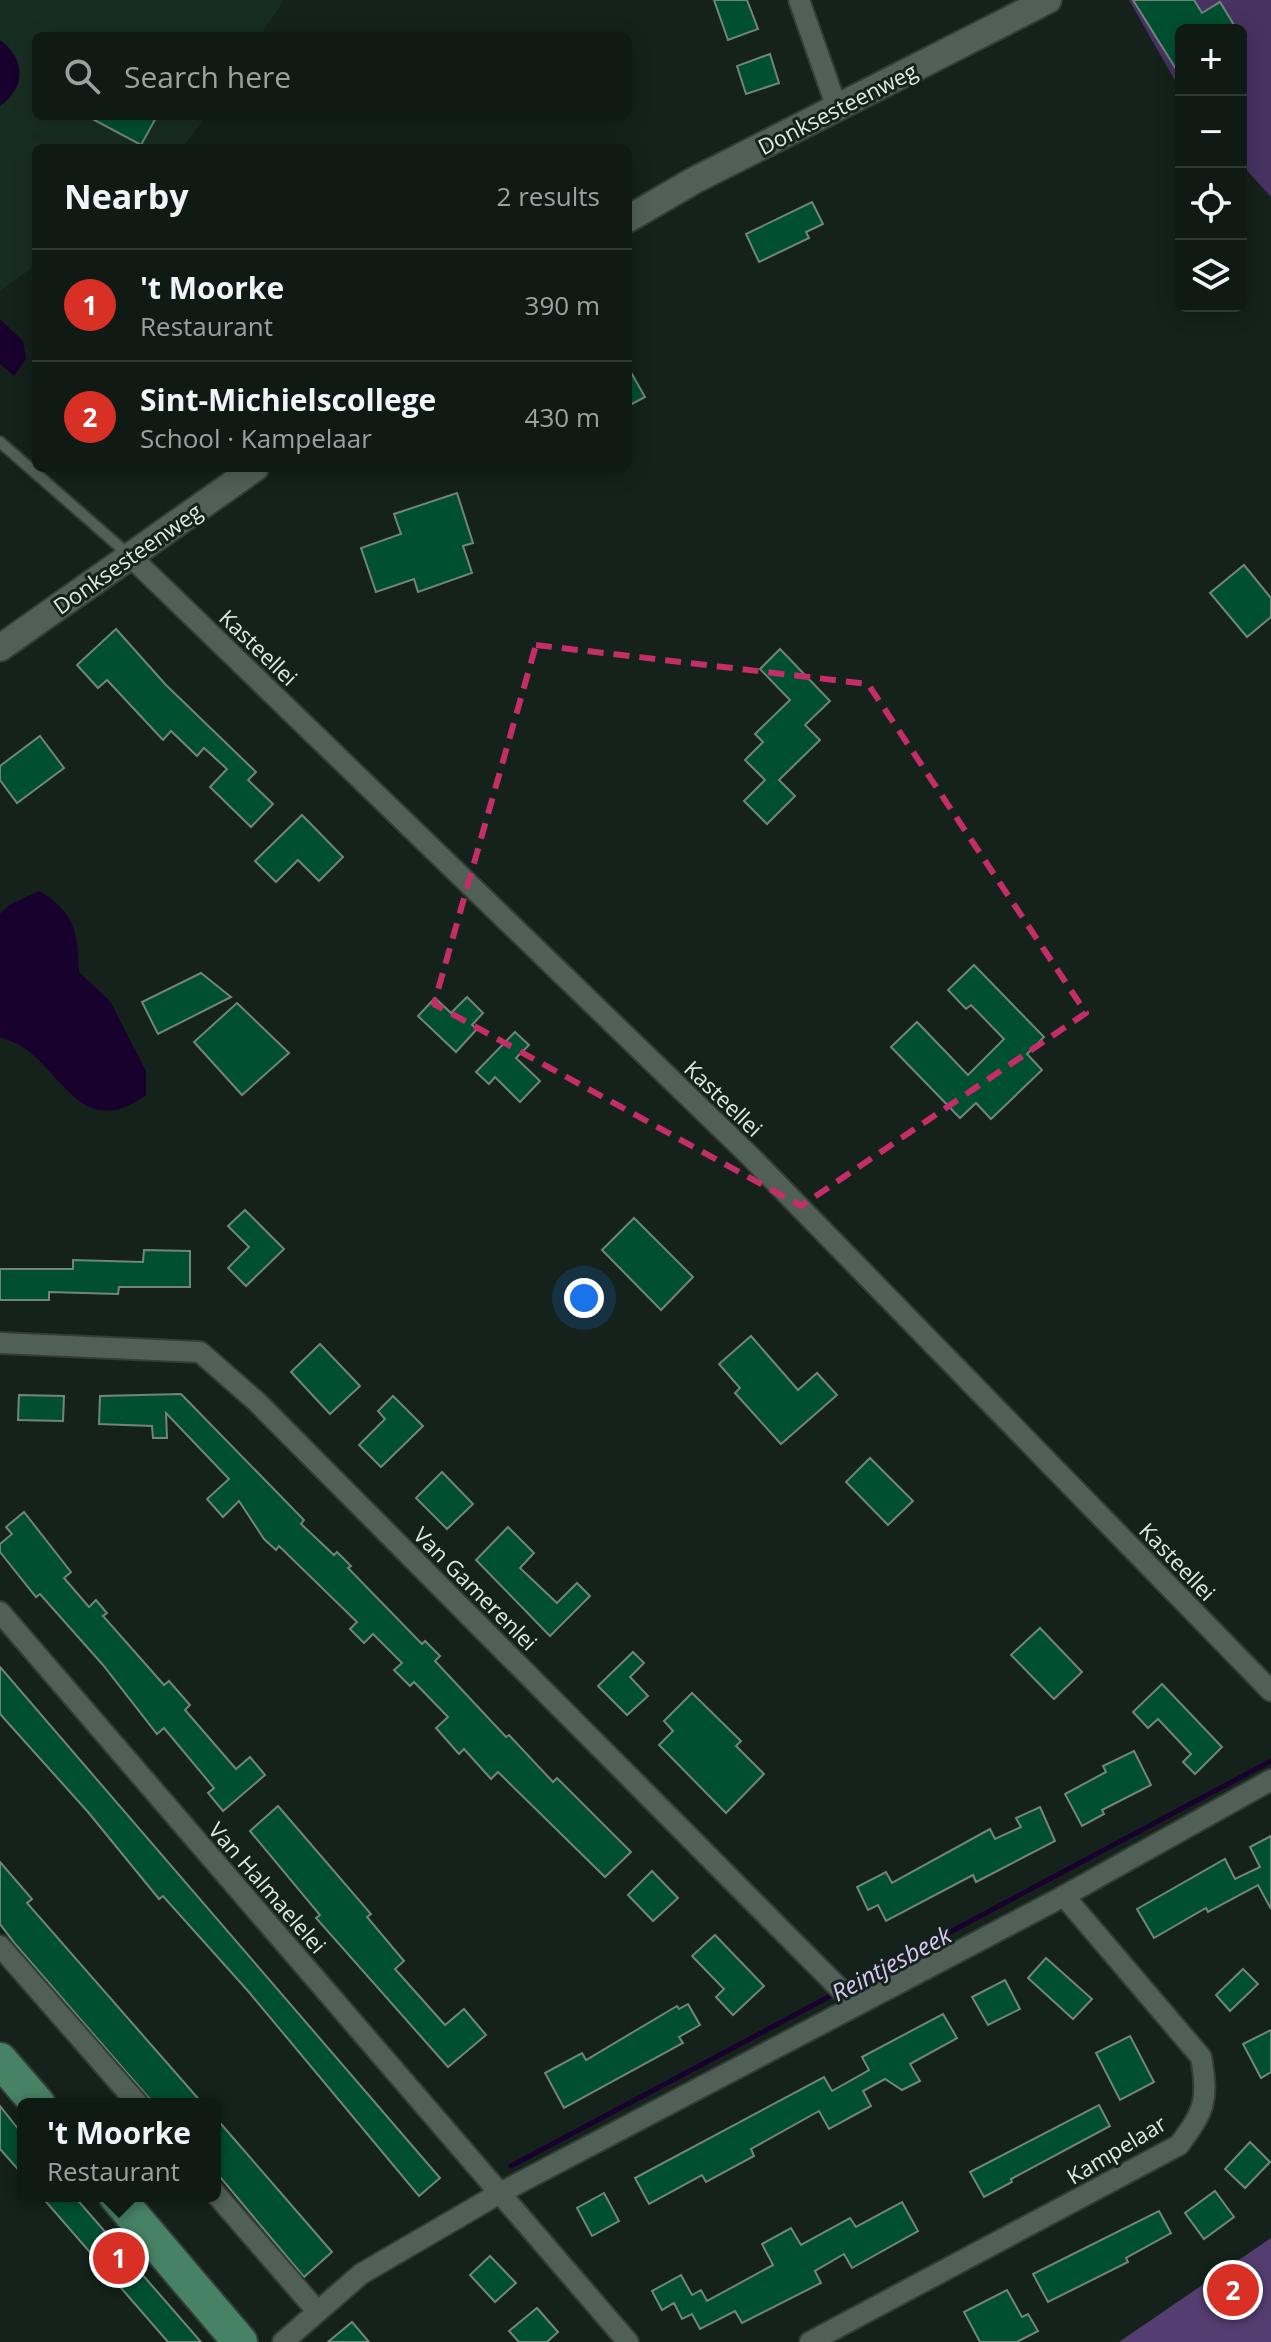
<!DOCTYPE html>
<meta charset="utf-8">
<style>
:root{--surface:#0f1a14;--page:#18231d;--text:#f1f3f6;--muted:#9ba1a0;--line:#2f3834;--accent:#d93025}
body{margin:0;font-family:"Open Sans",sans-serif;background:var(--page);color:var(--text)}
.controls{position:absolute;right:24px;top:24px;display:grid;overflow:hidden;border-radius:12px;box-shadow:0 4px 20px #0003}
.controls button{width:72px;height:72px;display:grid;place-items:center;padding:0;border:0;border-bottom:2px solid var(--line);background:var(--surface);color:var(--text);font:40px sans-serif}
.you{position:absolute;left:584px;top:1298px;width:28px;height:28px;margin:-20px;border:6px solid #fff;border-radius:50%;background:#1a73e8;box-shadow:0 0 0 12px #1a73e833}
.badge{display:grid;place-items:center;width:52px;height:52px;border-radius:50%;background:var(--accent);color:#fff;font-size:26px;font-weight:700}
.pin{position:absolute;translate:-50% -50%;border:4px solid #fff;box-shadow:0 2px 8px #0006}
.popup{position:absolute;left:17px;top:2098px;width:204px;height:104px;box-sizing:border-box;display:grid;place-content:center;border-radius:12px;background:var(--surface);filter:drop-shadow(0 2px 6px #0005);font-size:26px;white-space:nowrap;color:var(--muted)}
.popup b{font-size:30px;color:var(--text)}
.popup::after{content:'';position:absolute;left:50%;top:100%;margin-left:-16px;border:16px solid transparent;border-top-color:var(--surface)}
.list{margin:0;padding:0;list-style:none}
h2{display:flex;justify-content:space-between;align-items:center;height:104px;margin:0;padding:0 32px;font-size:34px}
h2 small{font-size:26px;font-weight:400;color:var(--muted)}
.list li{display:grid;grid-template-columns:52px 1fr auto;gap:24px;align-items:center;box-sizing:border-box;height:112px;padding:0 32px;border-top:2px solid var(--line)}
.list b{display:block;font-size:30px;white-space:nowrap}
.list p{margin:0;font-size:26px;white-space:nowrap;color:var(--muted)}
.list em{font-size:26px;font-style:normal;color:var(--muted)}
.icon{flex:none;width:44px;height:44px;fill:none;stroke:currentColor;stroke-width:2;stroke-linecap:round;stroke-linejoin:round}
.map{position:relative;flex:none;width:1271px;height:2342px;overflow:hidden}
.search{position:absolute;background:var(--surface);box-shadow:0 4px 20px #0003;left:32px;top:32px;width:600px;height:88px;display:flex;align-items:center;gap:20px;box-sizing:border-box;padding:0 28px;border-radius:12px;color:var(--muted);font-size:30px}
.panel{position:absolute;background:var(--surface);box-shadow:0 4px 20px #0003;left:32px;top:144px;width:600px;height:328px;border-radius:12px}
.map>svg:first-child{display:block}
</style>
<div class="map">
<svg width="1271" height="2342" viewBox="0 0 1271 2342">
<rect width="100%" height="100%" fill="#14221b"/>
<!-- built -->
<path fill="#182d22" d="M 0,0 L 284,0 L 260,36 L 36,36 L 36,116 L 206,116 L 182,148 L 36,148 L 36,265 L 0,291 Z"/>
<!-- green -->
<path fill="#473261" d="M 1129,0 L 1271,0 L 1271,197 L 1241,164 L 1241,30 L 1181,30 L 1181,91 Z"/>
<!-- forest -->
<path fill="#543e71" d="M 1271,2238 L 1271,2342 L 1119,2342 Z"/>
<!-- water -->
<g fill="#18012d">
<path d="M 0,40 C 26,59 26,88 0,106 Z"/>
<path d="M 0,319 L 23,341 L 26,359 L 14,376 L 0,364 Z"/>
<path d="M 39,891 C 75,912 78,932 79,972 L 110,1001 L 146,1071 L 146,1095 C 72,1149 59,1048 0,1038 L 0,914 L 9,905 Z"/>
</g>
<g fill="none" stroke-linecap="round" stroke-linejoin="round">
<!-- stream -->
<g stroke="#18012d" stroke-width="5">
<path d="M 845,1988 L 1271,1761"/>
<path d="M 511,2166 L 836,1993"/>
</g>
</g>
<!-- building -->
<g fill="#004f31" stroke="#73847b" stroke-width="2">
<path d="M 714,0 L 747,0 L 758,29 L 728,40 Z"/>
<path d="M 1133,0 L 1194,0 L 1202,13 L 1220,2 L 1237,30 L 1181,30 L 1181,77 Z"/>
<path d="M 770,54 L 779,83 L 746,94 L 737,66 Z"/>
<path d="M 87,116 L 157,116 L 141,145 Z"/>
<path d="M 812,202 L 823,224 L 806,232 L 809,238 L 759,262 L 746,234 Z"/>
<path d="M 628,367 L 645,397 L 628,406 Z"/>
<path d="M 457,493 L 473,543 L 463,546 L 472,573 L 418,592 L 414,579 L 376,592 L 361,548 L 401,534 L 394,514 Z"/>
<path d="M 1244,565 L 1271,598 L 1271,617 L 1247,637 L 1210,593 Z"/>
<path d="M 116,629 L 166,685 L 256,772 L 248,780 L 273,804 L 251,827 L 210,787 L 227,769 L 204,748 L 197,756 L 171,731 L 163,740 L 107,680 L 98,688 L 77,665 Z"/>
<path d="M 780,649 L 830,701 L 805,725 L 820,740 L 779,780 L 795,796 L 767,824 L 744,801 L 765,780 L 745,760 L 763,742 L 755,734 L 790,700 L 760,669 Z"/>
<path d="M 40,736 L 64,768 L 17,803 L 0,780 L 0,766 Z"/>
<path d="M 302,815 L 343,857 L 319,881 L 298,860 L 276,882 L 255,861 Z"/>
<path d="M 974,965 L 1044,1037 L 1027,1054 L 1042,1070 L 991,1119 L 976,1103 L 960,1118 L 891,1047 L 917,1022 L 968,1075 L 1004,1039 L 971,1005 L 966,1009 L 948,990 Z"/>
<path d="M 201,973 L 231,997 L 158,1034 L 142,1002 Z"/>
<path d="M 467,997 L 483,1013 L 472,1025 L 477,1029 L 456,1052 L 418,1016 L 435,998 L 451,1013 Z"/>
<path d="M 237,1003 L 289,1053 L 242,1095 L 194,1042 Z"/>
<path d="M 515,1032 L 529,1045 L 516,1058 L 540,1081 L 520,1102 L 495,1077 L 489,1084 L 476,1072 Z"/>
<path d="M 245,1210 L 284,1249 L 246,1286 L 228,1268 L 249,1247 L 228,1226 Z"/>
<path d="M 634,1218 L 693,1277 L 661,1310 L 602,1250 Z"/>
<path d="M 144,1250 L 190,1251 L 190,1287 L 119,1287 L 118,1294 L 49,1292 L 49,1300 L 0,1300 L 0,1269 L 73,1269 L 73,1260 L 143,1262 Z"/>
<path d="M 751,1336 L 798,1390 L 817,1373 L 837,1395 L 781,1444 L 735,1393 L 740,1388 L 719,1364 Z"/>
<path d="M 320,1344 L 360,1386 L 330,1414 L 291,1372 Z"/>
<path d="M 181,1394 L 304,1520 L 301,1524 L 334,1555 L 337,1552 L 351,1566 L 348,1568 L 422,1644 L 425,1641 L 440,1656 L 435,1661 L 506,1737 L 509,1735 L 553,1782 L 557,1778 L 631,1852 L 605,1877 L 498,1772 L 491,1779 L 464,1749 L 459,1754 L 436,1728 L 448,1717 L 414,1682 L 410,1686 L 394,1670 L 402,1663 L 373,1634 L 364,1643 L 350,1629 L 357,1622 L 279,1546 L 276,1550 L 264,1539 L 239,1501 L 223,1517 L 207,1499 L 229,1479 L 166,1413 L 167,1438 L 153,1438 L 152,1426 L 99,1424 L 100,1396 Z"/>
<path d="M 19,1395 L 64,1396 L 63,1421 L 18,1420 Z"/>
<path d="M 393,1396 L 423,1426 L 381,1467 L 359,1445 L 385,1419 L 378,1411 Z"/>
<path d="M 870,1458 L 913,1501 L 888,1525 L 846,1482 Z"/>
<path d="M 442,1472 L 473,1504 L 447,1529 L 416,1498 Z"/>
<path d="M 24,1512 L 71,1572 L 64,1578 L 89,1607 L 96,1600 L 107,1613 L 103,1616 L 164,1685 L 169,1681 L 190,1705 L 185,1710 L 236,1769 L 250,1757 L 265,1775 L 223,1811 L 208,1793 L 214,1788 L 164,1728 L 157,1734 L 103,1665 L 40,1594 L 36,1597 L 0,1552 L 0,1544 L 12,1534 L 6,1527 Z"/>
<path d="M 508,1527 L 534,1553 L 520,1568 L 557,1603 L 577,1583 L 590,1596 L 550,1636 L 476,1560 Z"/>
<path d="M 1040,1628 L 1082,1672 L 1054,1699 L 1011,1655 Z"/>
<path d="M 633,1652 L 644,1663 L 630,1677 L 648,1696 L 627,1715 L 598,1686 Z"/>
<path d="M 0,1667 L 440,2178 L 419,2196 L 248,1991 L 163,1896 L 159,1899 L 88,1812 L 0,1714 Z"/>
<path d="M 1162,1684 L 1222,1747 L 1195,1774 L 1183,1762 L 1191,1754 L 1158,1719 L 1148,1728 L 1133,1712 Z"/>
<path d="M 692,1693 L 741,1741 L 736,1746 L 764,1774 L 726,1813 L 659,1745 L 673,1731 L 664,1721 Z"/>
<path d="M 1134,1751 L 1151,1785 L 1102,1810 L 1104,1814 L 1082,1826 L 1065,1794 L 1106,1772 L 1103,1766 Z"/>
<path d="M 278,1806 L 371,1914 L 367,1917 L 404,1961 L 395,1969 L 445,2025 L 464,2009 L 486,2035 L 448,2067 L 316,1918 L 320,1915 L 250,1831 Z"/>
<path d="M 1040,1807 L 1055,1841 L 976,1882 L 973,1875 L 886,1921 L 878,1905 L 868,1910 L 857,1887 L 886,1872 L 892,1883 L 990,1829 L 995,1839 L 1021,1827 L 1016,1818 Z"/>
<path d="M 1271,1836 L 1271,1909 L 1258,1885 L 1208,1912 L 1206,1908 L 1154,1938 L 1137,1909 L 1225,1859 L 1235,1879 L 1260,1867 L 1250,1847 Z"/>
<path d="M 0,1862 L 32,1899 L 27,1903 L 203,2104 L 154,2104 L 16,1945 L 0,1924 Z"/>
<path d="M 652,1871 L 678,1898 L 653,1921 L 628,1895 Z"/>
<path d="M 715,1935 L 764,1986 L 733,2015 L 716,1997 L 724,1989 L 692,1956 Z"/>
<path d="M 1046,1958 L 1092,1999 L 1073,2019 L 1028,1978 Z"/>
<path d="M 1243,1969 L 1258,1984 L 1230,2011 L 1216,1995 Z"/>
<path d="M 1005,1980 L 1020,2009 L 988,2025 L 972,1997 Z"/>
<path d="M 688,2004 L 700,2025 L 679,2037 L 683,2043 L 564,2108 L 545,2073 L 582,2053 L 586,2060 L 677,2006 L 679,2009 Z"/>
<path d="M 943,2014 L 957,2038 L 910,2064 L 920,2081 L 902,2090 L 885,2079 L 863,2091 L 871,2106 L 829,2129 L 819,2111 L 751,2149 L 754,2156 L 706,2182 L 702,2175 L 649,2204 L 635,2178 L 824,2077 L 832,2091 L 869,2070 L 862,2057 Z"/>
<path d="M 1271,2030 L 1271,2072 L 1261,2078 L 1243,2044 Z"/>
<path d="M 1130,2036 L 1154,2082 L 1120,2100 L 1096,2053 Z"/>
<path d="M 1099,2105 L 1110,2126 L 1011,2179 L 1012,2182 L 984,2197 L 970,2172 Z"/>
<path d="M 0,2106 L 23,2135 L 23,2175 L 0,2149 Z"/>
<path d="M 215,2117 L 332,2252 L 304,2277 L 215,2171 Z"/>
<path d="M 1250,2142 L 1270,2162 L 1245,2188 L 1225,2169 Z"/>
<path d="M 1215,2191 L 1234,2217 L 1204,2239 L 1185,2213 Z"/>
<path d="M 604,2193 L 619,2221 L 592,2236 L 577,2208 Z"/>
<path d="M 41,2196 L 74,2196 L 201,2342 L 168,2342 Z"/>
<path d="M 902,2202 L 918,2231 L 852,2268 L 844,2254 L 815,2271 L 821,2283 L 742,2323 L 735,2311 L 700,2329 L 692,2314 L 682,2319 L 674,2303 L 662,2310 L 652,2291 L 681,2275 L 692,2295 L 701,2290 L 707,2301 L 773,2265 L 762,2244 L 791,2228 L 801,2245 L 850,2218 L 856,2227 Z"/>
<path d="M 1159,2211 L 1171,2233 L 1126,2258 L 1128,2262 L 1048,2302 L 1033,2274 Z"/>
<path d="M 490,2256 L 516,2283 L 495,2302 L 470,2275 Z"/>
<path d="M 1007,2290 L 1022,2317 L 1028,2314 L 1038,2331 L 1017,2342 L 980,2342 L 964,2312 Z"/>
<path d="M 537,2308 L 558,2332 L 547,2342 L 519,2342 L 509,2331 Z"/>
<path d="M 352,2322 L 369,2342 L 328,2342 Z"/>
</g>
<g fill="none" stroke-linecap="round" stroke-linejoin="round">
<!-- service casing -->
<g stroke="#333c37" stroke-width="14">
<path id="service" d="M 0,442 L 129,555"/>
</g>
<!-- minor casing -->
<g stroke="#333c37" stroke-width="24">
<g id="minor">
<path d="M 799,0 L 837,108"/>
<path d="M 129,555 L 750,1156 L 1271,1691"/>
<path d="M 0,1343 L 200,1352 L 257,1402 L 855,2004"/>
<path d="M 0,1612 L 628,2342"/>
<path d="M 0,1946 L 138,2104"/>
<path d="M 215,2193 L 317,2311"/>
<path d="M 283,2342 L 361,2274 L 500,2193 L 1064,1896 L 1271,1780"/>
<path d="M 810,2342 L 1179,2145 C 1204,2111 1209,2101 1201,2057 L 1064,1896"/>
</g>
</g>
<!-- tertiary casing -->
<g stroke="#333c37" stroke-width="30">
<g id="tertiary">
<path d="M 628,219 L 693,181 L 1048,0"/>
<path d="M 0,648 L 255,468"/>
</g>
</g>
<!-- primary casing -->
<g stroke="#333c37" stroke-width="38">
<g id="primary">
<path d="M 0,2060 L 38,2104"/>
<path d="M 116,2196 L 240,2342"/>
</g>
</g>
<!-- service -->
<use href="#service" stroke="#506057" stroke-width="10"/>
<!-- minor -->
<use href="#minor" stroke="#506057" stroke-width="20"/>
<!-- tertiary -->
<use href="#tertiary" stroke="#506057" stroke-width="26"/>
<!-- primary -->
<use href="#primary" stroke="#488265" stroke-width="34"/>
</g>
<!-- marked area -->
<path fill="none" stroke="#c52d69" stroke-width="6" stroke-dasharray="16 10" stroke-linejoin="round" d="M 536,645 L 868,684 L 1086,1013 L 801,1206 L 434,1004 Z"/>
<g text-anchor="middle" dominant-baseline="central" stroke-width="6" stroke-linejoin="round" paint-order="stroke">
<!-- street labels -->
<g font-size="22" fill="#dfe8e3" stroke="#14221b">
<text transform="translate(837 108) rotate(-27)">Donksesteenweg</text>
<text transform="translate(127 558) rotate(-35)">Donksesteenweg</text>
<text transform="translate(259 647) rotate(44)">Kasteellei</text>
<text transform="translate(724 1098) rotate(44)">Kasteellei</text>
<text transform="translate(1178 1561) rotate(46)">Kasteellei</text>
<text transform="translate(476 1588) rotate(45)">Van Gamerenlei</text>
<text transform="translate(268 1887) rotate(49)">Van Halmaelelei</text>
<text transform="translate(1116 2149) rotate(-31)">Kampelaar</text>
</g>
<!-- water labels -->
<g font-size="24" font-style="italic" fill="#d9c6f7" stroke="#14221b">
<text transform="translate(891 1963) rotate(-28)">Reintjesbeek</text>
</g>
</g>
</svg>
<div class="controls">
<button>+</button>
<button>−</button>
<button><svg class="icon" aria-label="locate" viewBox="0 0 24 24"><circle cx="12" cy="12" r="6"/><path d="M12 2v4M12 18v4M2 12h4M18 12h4"/></svg></button>
<button><svg class="icon" aria-label="layers" viewBox="0 0 24 24"><path d="M12 4l9 5-9 5-9-5zM3 14l9 5 9-5"/></svg></button>
</div>
<div class="you"></div>
<div class="pin badge" style="left:119px;top:2258px">1</div>
<div class="popup"><b>'t Moorke</b>Restaurant</div>
<div class="pin badge" style="left:1233px;top:2290px">2</div>
<div class="search"><svg class="icon" aria-label="search" viewBox="0 0 24 24"><circle cx="10" cy="10" r="6"/><path d="M15 15l6 6"/></svg>Search here</div>
<section class="panel">
<h2>Nearby<small>2 results</small></h2>
<ul class="list">
<li><span class="badge">1</span><div><b>'t Moorke</b><p>Restaurant</p></div><em>390 m</em></li>
<li><span class="badge">2</span><div><b>Sint-Michielscollege</b><p>School · Kampelaar</p></div><em>430 m</em></li>
</ul>
</section>
</div>
